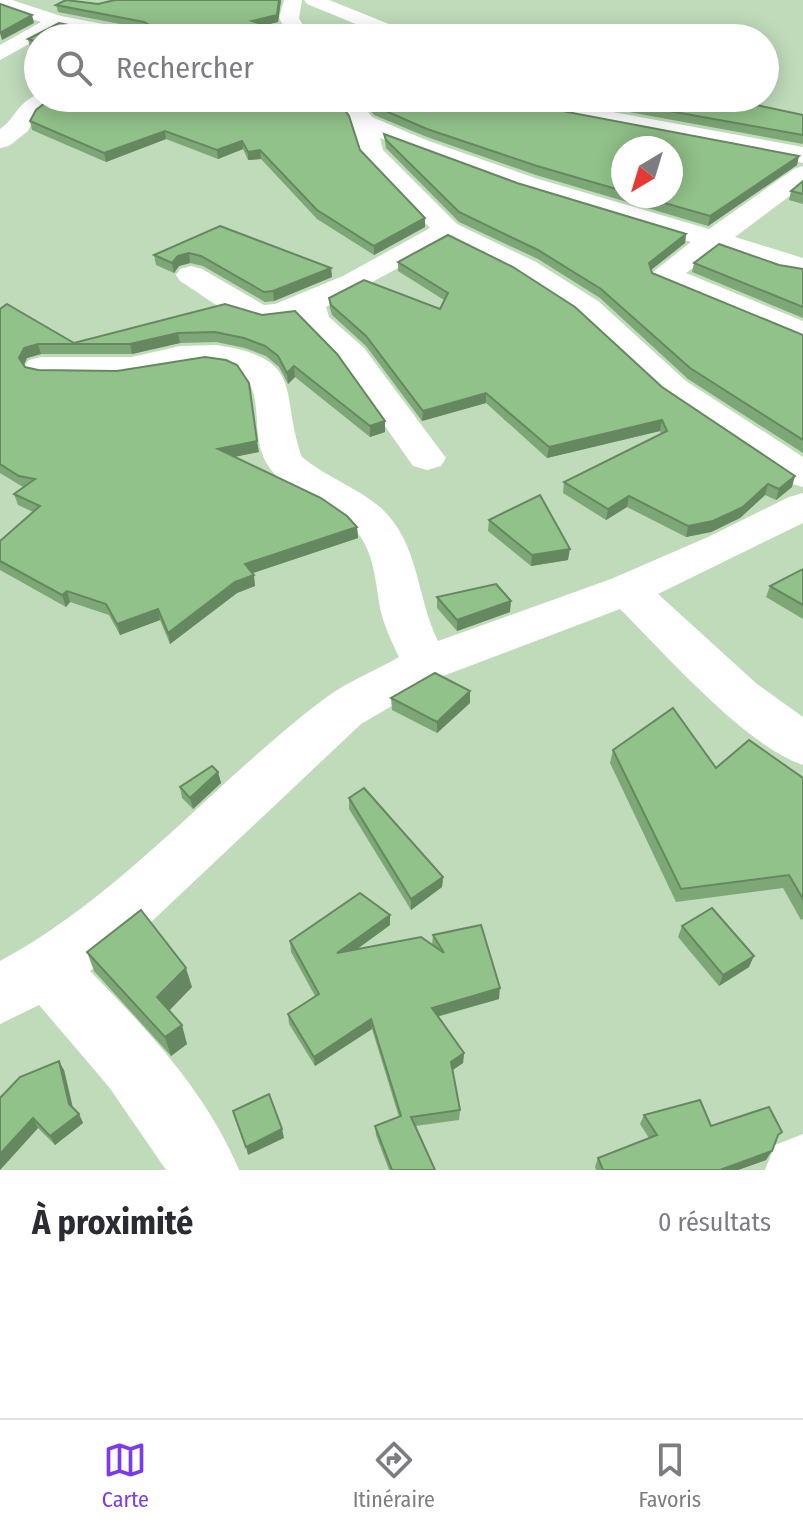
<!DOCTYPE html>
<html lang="fr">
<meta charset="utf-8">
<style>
:root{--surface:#fff;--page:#f7f7f7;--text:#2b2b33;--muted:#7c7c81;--line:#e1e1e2;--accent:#7c3aed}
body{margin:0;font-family:"Fira Sans Condensed",sans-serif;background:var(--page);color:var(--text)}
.compass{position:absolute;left:611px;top:136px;width:72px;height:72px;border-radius:50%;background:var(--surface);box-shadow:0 4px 20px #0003;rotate:218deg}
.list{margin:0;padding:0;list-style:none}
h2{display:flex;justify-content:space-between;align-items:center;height:104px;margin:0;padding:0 32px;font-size:34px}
h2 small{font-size:26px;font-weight:400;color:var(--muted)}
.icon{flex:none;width:44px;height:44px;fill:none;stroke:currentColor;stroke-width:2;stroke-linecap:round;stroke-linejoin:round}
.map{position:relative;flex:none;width:803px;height:1170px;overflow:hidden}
.search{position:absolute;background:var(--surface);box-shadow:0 4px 20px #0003;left:24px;right:24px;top:24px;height:88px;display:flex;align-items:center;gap:20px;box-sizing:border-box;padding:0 28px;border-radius:44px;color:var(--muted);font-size:30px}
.sheet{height:248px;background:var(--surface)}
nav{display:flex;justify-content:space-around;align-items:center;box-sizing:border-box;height:112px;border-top:2px solid var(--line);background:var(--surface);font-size:22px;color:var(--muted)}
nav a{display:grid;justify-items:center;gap:4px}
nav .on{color:var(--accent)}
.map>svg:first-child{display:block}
</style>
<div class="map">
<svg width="803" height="1170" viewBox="0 0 803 1170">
<rect width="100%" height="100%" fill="#bfdbba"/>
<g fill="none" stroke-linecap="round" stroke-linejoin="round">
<!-- minor -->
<g fill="#fff" fill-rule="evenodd">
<path d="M 0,0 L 12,0 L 61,16 L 145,32 L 155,38 L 115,38 L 60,27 L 0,60 L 0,45 L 41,22 L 0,8 Z"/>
<path d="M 284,0 L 302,0 L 299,18 L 310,38 L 290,38 L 279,18 Z"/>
<path d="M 304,0 L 329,0 L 414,34 L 417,38 L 390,38 L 307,4 Z"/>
<path d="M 38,94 L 38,98 L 58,98 L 35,116 L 28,131 L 9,146 L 0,148 L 0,129 C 16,118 15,105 38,94 Z"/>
<path d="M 334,98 L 357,98 L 372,117 L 426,140 L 535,178 L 709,229 L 794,169 L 803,166 L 803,186 L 735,237 L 803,258 L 803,277 L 717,250 L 686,273 L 803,321 L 803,343 L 653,281 L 649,275 L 691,242 L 517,189 L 380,138 L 383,150 L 457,224 L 536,262 L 598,301 L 686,381 L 803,457 L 803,487 L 789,483 L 662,395 L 576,315 L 514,274 L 448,241 L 326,307 L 329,317 L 364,348 L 446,458 L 441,466 L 427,470 L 413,466 L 340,362 L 303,328 L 297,318 C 247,334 221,307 180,281 L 176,275 L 180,269 L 191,266 L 202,269 L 264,305 L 275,304 L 343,276 L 430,228 L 362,157 L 352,123 Z"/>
<path d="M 488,98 L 536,98 L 803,147 L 803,163 L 499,105 L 491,103 Z"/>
<path d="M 216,345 C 307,358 279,392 302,457 C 326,477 356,487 380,507 C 420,543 416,597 438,641 L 611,579 L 708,537 L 789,497 L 803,493 L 803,523 L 658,594 L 757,684 L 803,717 L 803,765 C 747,747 664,653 620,609 L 443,676 L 361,724 L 149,924 L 90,971 C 147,1029 207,1093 239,1170 L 166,1170 L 109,1087 L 39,1005 L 0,1024 L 0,961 C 123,895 214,782 324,699 C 346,682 375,671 399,657 C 392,642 385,628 381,612 C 376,588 375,557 360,536 C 336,502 279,496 263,456 C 250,426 268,379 228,367 C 198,358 173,372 144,376 C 111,382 75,378 41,377 L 29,374 L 24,367 L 29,360 L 41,357 L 132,357 L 180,346 Z"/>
<path d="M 803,1134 L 803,1170 L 765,1170 L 775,1145 Z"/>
</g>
</g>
<!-- wall -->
<g fill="#7da776" fill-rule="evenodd">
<path d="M 66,0 L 98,4 L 115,0 L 281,0 L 278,22 L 265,25 L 290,34 L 300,34 L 317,38 L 38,38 L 38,49 L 30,47 L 28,39 L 59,23 L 113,34 L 153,34 L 146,29 L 58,12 L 56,5 Z"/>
<path d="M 51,98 L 360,150 L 425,227 L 374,255 L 317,219 L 261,159 L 248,160 L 243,149 L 218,159 L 166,139 L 106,162 L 32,130 L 30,121 Z"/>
<path d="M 360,98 L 494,98 L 797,165 L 708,226 L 536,175 L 427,137 L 374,115 ZM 623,148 L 671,196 L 623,196 Z"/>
<path d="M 619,102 L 803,115 L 803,144 L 618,110 Z"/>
<path d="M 384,134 L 517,183 L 686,234 L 685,243 L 651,270 L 652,273 L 803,335 L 803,453 L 688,379 L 600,298 L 538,259 L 459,222 L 386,148 Z"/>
<path d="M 803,181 L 803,204 L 789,200 L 791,191 Z"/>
<path d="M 220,226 L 331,268 L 332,277 L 274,301 L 265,302 L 203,266 L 190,263 L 179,266 L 174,273 L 156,265 L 154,255 Z"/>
<path d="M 398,262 L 662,387 L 792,487 L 776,500 L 765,495 L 740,518 L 711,532 L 686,537 L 627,507 L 606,520 L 563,493 L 564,482 L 661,434 L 660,431 L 547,458 L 486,403 L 422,421 L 366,346 L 332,315 L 330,308 L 329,298 L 440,309 L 444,300 L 398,271 Z"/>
<path d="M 694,263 L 779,265 L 803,269 L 803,318 L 692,272 Z"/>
<path d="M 225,304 L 385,421 L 385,432 L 370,437 L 295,377 L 288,384 L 279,367 L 266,356 L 245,348 L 216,342 L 180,343 L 132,354 L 41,354 L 27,358 L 24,364 L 25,367 L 259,452 L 234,457 L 357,527 L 358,538 L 252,573 L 255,586 L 237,593 L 170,644 L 160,620 L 120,635 L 109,615 L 70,602 L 66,607 L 0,570 L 0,541 L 33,512 L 18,505 L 14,494 L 23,487 L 0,473 L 0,309 L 74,343 Z"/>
<path d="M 489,520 L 568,560 L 531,566 L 488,531 Z"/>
<path d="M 803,569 L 803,619 L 766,597 L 770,586 Z"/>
<path d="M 437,597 L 510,612 L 457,631 L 437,608 Z"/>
<path d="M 470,691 L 470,703 L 437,733 L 392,710 L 391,698 Z"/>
<path d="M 613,750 L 716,768 L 803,778 L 803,919 L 801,920 L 783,888 L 676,902 L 610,763 Z"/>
<path d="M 218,772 L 221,783 L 193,809 L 182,798 L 180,787 Z"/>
<path d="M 349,798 L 443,877 L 442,887 L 411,910 L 349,809 Z"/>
<path d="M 390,925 L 357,949 L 432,945 L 433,935 L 499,999 L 437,1017 L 464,1053 L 463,1063 L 452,1070 L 460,1110 L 459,1120 L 415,1126 L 435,1170 L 389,1170 L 376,1135 L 375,1126 L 399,1117 L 372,1029 L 315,1066 L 289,1024 L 288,1014 L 315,996 L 291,952 L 290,941 Z"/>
<path d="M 682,926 L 749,967 L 719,986 L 678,937 Z"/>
<path d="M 87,952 L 192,987 L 169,1010 L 187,1044 L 171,1056 L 94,971 Z"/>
<path d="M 64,1070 L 73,1108 L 79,1114 L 83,1123 L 55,1145 L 38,1128 L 0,1170 Z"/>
<path d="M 644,1115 L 711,1126 L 777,1141 L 766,1160 L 738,1170 L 596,1170 L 595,1167 L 598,1158 L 649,1138 L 640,1124 Z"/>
</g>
<!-- shaded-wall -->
<g fill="#668860">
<path d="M 279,0 L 281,0 L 278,22 L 253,28 L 252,21 Z"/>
<path d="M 32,15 L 34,23 L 2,40 L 0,33 Z"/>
<path d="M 165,131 L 166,139 L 106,162 L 104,153 Z"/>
<path d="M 242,141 L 243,149 L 218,159 L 217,150 Z"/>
<path d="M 260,150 L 261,159 L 248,160 L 248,152 Z"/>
<path d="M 799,156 L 797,165 L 708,226 L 710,216 Z"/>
<path d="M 425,218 L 425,227 L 374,255 L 374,246 Z"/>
<path d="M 686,234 L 685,243 L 647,273 L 649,263 Z"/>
<path d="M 189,253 L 190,263 L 179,266 L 174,273 L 172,263 L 178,256 Z"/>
<path d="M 331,268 L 332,277 L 274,301 L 273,291 Z"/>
<path d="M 178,333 L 180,343 L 132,354 L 130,344 Z"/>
<path d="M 38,344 L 41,354 L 27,358 L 22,369 L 19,358 L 24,348 Z"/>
<path d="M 294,366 L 295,377 L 288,384 L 287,373 Z"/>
<path d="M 486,393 L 486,403 L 422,421 L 423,411 Z"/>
<path d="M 662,420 L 660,431 L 547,458 L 549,447 Z"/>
<path d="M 385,421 L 385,432 L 370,437 L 370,426 Z"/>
<path d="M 257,441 L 259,452 L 219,460 L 218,449 Z"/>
<path d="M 795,476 L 792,487 L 776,500 L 779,489 Z"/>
<path d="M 768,484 L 765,495 L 740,518 L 711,532 L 686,537 L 688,526 Z"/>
<path d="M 629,496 L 627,507 L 606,520 L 608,509 Z"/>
<path d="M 357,527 L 358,538 L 247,575 L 245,564 Z"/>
<path d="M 570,549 L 568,560 L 531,566 L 532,555 Z"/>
<path d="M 254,575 L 255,586 L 237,593 L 170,644 L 168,633 L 235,582 Z"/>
<path d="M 67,591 L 70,602 L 66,607 L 62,595 Z"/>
<path d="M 511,601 L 510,612 L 457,631 L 457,620 Z"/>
<path d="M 158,609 L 160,620 L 120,635 L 117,624 Z"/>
<path d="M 470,691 L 470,703 L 437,733 L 437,722 Z"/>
<path d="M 218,772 L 221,783 L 193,809 L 190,798 Z"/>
<path d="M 443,877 L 442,887 L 411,910 L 411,899 Z"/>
<path d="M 390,915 L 390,925 L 338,963 L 337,953 Z"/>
<path d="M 754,956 L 749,967 L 719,986 L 723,975 Z"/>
<path d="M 186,968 L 192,987 L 164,1016 L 157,997 Z"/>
<path d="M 500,988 L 499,999 L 431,1018 L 432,1008 Z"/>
<path d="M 371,1019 L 372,1029 L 315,1066 L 314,1057 Z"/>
<path d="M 182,1025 L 187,1044 L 171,1056 L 165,1037 Z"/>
<path d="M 464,1053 L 463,1063 L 450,1072 L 451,1062 Z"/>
<path d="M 59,1061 L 64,1070 L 74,1113 L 69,1104 Z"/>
<path d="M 79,1114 L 83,1123 L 55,1145 L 50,1136 Z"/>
<path d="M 33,1118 L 38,1128 L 0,1170 L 0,1154 Z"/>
<path d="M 282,1129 L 284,1138 L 248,1155 L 246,1147 Z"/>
<path d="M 772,1151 L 766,1160 L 738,1170 L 720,1170 Z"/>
</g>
<!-- building -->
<g fill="#91c289" stroke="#668860" stroke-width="2">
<path d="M 66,0 L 98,4 L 115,0 L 279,0 L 277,15 L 252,21 L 290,34 L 300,34 L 317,38 L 38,38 L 38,42 L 28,39 L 59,23 L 113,34 L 154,34 L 155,28 L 144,22 L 56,5 Z"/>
<path d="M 0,4 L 32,15 L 0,33 Z"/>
<path d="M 51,98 L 336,98 L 349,116 L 360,150 L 425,218 L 374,246 L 317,210 L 260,150 L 248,152 L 242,141 L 217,150 L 165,131 L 104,153 L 30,121 L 36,110 Z"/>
<path d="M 366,98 L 494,98 L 799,156 L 710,216 L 640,196 L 671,196 L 671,148 L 623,148 L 623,191 L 537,166 L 427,129 L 374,106 Z"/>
<path d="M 718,98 L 724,98 L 803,115 L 803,135 L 619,102 L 620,99 L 705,108 Z"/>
<path d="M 384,134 L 517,183 L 686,234 L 649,263 L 652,273 L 803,335 L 803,440 L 690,368 L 601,289 L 538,250 L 459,212 L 386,140 Z"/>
<path d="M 803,181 L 803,194 L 791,191 Z"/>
<path d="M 220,226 L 331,268 L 273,291 L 264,292 L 201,256 L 189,253 L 178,256 L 172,263 L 154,255 Z"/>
<path d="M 448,235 L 513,267 L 575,307 L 662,387 L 795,476 L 779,489 L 768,484 L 743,507 L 713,521 L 688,526 L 629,496 L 608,509 L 564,482 L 667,431 L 662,420 L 549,447 L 486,393 L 423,411 L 366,336 L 331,305 L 329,298 L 364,280 L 440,309 L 448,293 L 398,262 Z"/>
<path d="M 719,244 L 779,265 L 803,269 L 803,307 L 694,263 Z"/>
<path d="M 7,304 L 74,343 L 225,304 L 262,315 L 295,311 L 337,354 L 385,421 L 370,426 L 294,366 L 287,373 L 278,356 L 265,346 L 244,338 L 215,332 L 178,333 L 130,344 L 38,344 L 24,348 L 19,358 L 25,367 L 38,370 L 117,371 L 205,357 L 226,360 L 237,365 L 249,383 L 257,441 L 218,449 L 321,498 L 347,516 L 357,527 L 245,564 L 254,575 L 235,582 L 168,633 L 158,609 L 117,624 L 106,604 L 67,591 L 62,595 L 0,561 L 0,541 L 40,506 L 14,494 L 35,479 L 19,476 L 0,464 L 0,309 Z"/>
<path d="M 540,495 L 570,549 L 532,555 L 489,520 Z"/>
<path d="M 803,569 L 803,605 L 770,586 Z"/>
<path d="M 496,584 L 511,601 L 457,620 L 437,597 Z"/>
<path d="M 435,673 L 470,691 L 437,722 L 391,698 Z"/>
<path d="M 673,708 L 716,768 L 749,740 L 803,778 L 803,899 L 789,875 L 681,889 L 613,750 Z"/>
<path d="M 212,766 L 218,772 L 190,798 L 180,787 Z"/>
<path d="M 364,788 L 443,877 L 411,899 L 349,798 Z"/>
<path d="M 360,893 L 390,915 L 337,953 L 421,937 L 444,953 L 433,935 L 481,925 L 500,988 L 432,1008 L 464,1053 L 451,1062 L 460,1110 L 411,1117 L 435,1170 L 392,1170 L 375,1126 L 401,1116 L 371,1019 L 314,1057 L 288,1014 L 319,994 L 290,941 Z"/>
<path d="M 712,908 L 754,956 L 723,975 L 682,926 Z"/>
<path d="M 141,910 L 186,968 L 157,997 L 182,1025 L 165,1037 L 87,952 Z"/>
<path d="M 59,1061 L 69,1104 L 79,1114 L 50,1136 L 33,1118 L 0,1154 L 0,1098 L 20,1077 Z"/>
<path d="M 269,1094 L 282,1129 L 246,1147 L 233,1111 Z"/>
<path d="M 700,1100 L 711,1126 L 769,1107 L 782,1132 L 778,1135 L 772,1151 L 720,1170 L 603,1170 L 598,1158 L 657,1135 L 644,1115 Z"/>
</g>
</svg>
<svg class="compass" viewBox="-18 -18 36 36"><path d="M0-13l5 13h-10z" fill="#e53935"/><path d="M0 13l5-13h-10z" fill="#7c7c81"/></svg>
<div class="search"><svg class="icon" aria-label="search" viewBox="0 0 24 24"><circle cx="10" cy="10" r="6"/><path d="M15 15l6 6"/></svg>Rechercher</div>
</div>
<section class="sheet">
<h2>À proximité<small>0 résultats</small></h2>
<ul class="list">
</ul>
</section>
<nav>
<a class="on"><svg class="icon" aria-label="map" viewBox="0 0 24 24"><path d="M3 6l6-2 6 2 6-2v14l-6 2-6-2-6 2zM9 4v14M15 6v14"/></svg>Carte</a>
<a><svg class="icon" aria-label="directions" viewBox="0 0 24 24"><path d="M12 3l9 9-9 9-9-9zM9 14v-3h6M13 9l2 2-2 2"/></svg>Itinéraire</a>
<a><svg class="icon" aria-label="saved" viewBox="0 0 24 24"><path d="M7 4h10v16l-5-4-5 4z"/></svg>Favoris</a>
</nav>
